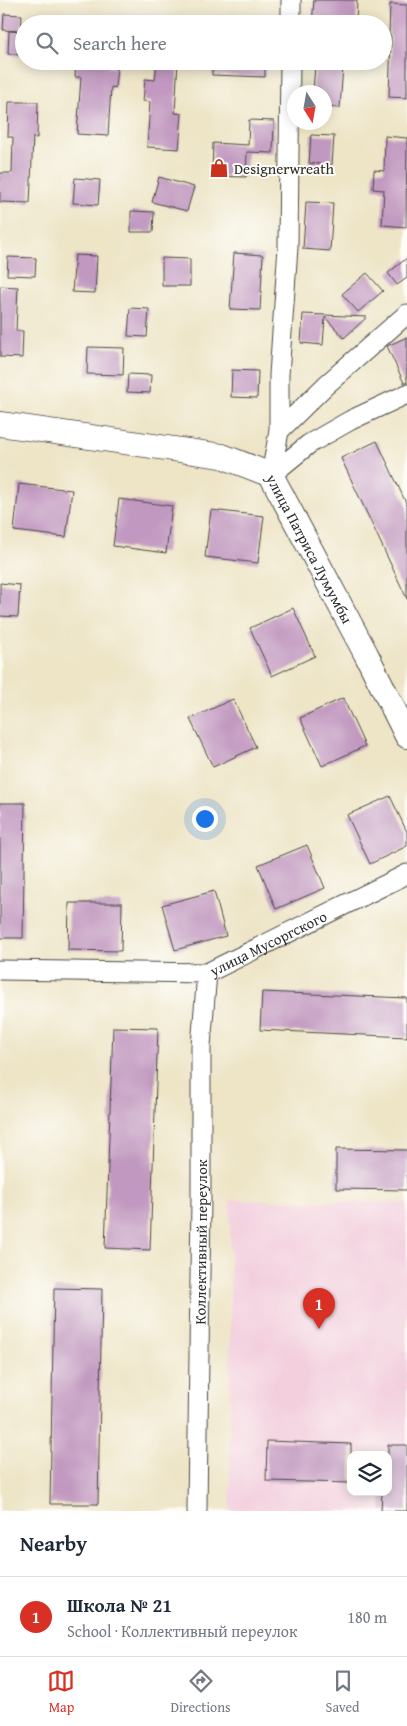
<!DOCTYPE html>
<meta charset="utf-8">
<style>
:root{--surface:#fff;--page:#f6f6f7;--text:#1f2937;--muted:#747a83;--line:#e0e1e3;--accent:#d93025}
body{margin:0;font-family:"Gentium Book Plus",serif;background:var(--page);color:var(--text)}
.controls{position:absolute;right:15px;bottom:15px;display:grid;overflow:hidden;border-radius:10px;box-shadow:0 2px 12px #0003}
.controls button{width:45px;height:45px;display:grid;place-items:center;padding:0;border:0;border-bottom:1px solid var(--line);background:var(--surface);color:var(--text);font:25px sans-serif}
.compass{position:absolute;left:287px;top:85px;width:45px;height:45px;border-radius:50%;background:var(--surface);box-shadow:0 2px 12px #0003;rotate:169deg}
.you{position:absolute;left:204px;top:818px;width:18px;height:18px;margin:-12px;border:4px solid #fff;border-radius:50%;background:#1a73e8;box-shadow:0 0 0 8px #1a73e833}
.badge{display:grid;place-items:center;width:32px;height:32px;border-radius:50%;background:var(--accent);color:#fff;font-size:16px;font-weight:700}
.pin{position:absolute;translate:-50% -41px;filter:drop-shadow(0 1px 2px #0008)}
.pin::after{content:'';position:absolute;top:26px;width:18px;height:15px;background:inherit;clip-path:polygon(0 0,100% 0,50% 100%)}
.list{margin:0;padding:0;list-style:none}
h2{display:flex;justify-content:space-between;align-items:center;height:65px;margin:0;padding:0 20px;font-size:21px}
h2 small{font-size:16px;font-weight:400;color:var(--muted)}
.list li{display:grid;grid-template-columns:32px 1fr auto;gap:15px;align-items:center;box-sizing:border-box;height:80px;padding:0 20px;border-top:1px solid var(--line)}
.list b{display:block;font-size:19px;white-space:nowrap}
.list p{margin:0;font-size:16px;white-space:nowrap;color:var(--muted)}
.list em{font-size:16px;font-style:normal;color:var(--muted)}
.icon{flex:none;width:28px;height:28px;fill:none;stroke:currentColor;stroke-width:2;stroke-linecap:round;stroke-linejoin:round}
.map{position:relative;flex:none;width:407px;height:1511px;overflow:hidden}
.search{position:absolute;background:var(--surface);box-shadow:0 2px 12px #0003;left:15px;right:15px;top:15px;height:55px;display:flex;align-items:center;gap:12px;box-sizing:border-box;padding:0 18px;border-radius:28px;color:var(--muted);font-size:19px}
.sheet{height:145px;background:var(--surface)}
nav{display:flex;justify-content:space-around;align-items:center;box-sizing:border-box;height:70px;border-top:1px solid var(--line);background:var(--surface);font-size:14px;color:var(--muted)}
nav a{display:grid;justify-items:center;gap:2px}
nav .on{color:var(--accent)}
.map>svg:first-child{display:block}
</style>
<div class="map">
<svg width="407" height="1511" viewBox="0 0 407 1511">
<rect width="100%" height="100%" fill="#fdfcf7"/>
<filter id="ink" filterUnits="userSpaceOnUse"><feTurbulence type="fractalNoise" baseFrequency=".02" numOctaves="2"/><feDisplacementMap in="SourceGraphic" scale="10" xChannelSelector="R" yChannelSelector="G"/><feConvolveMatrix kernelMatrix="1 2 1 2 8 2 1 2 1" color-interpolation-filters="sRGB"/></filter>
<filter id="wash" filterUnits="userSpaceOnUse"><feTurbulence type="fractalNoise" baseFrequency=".0096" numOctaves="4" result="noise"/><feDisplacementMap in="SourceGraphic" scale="20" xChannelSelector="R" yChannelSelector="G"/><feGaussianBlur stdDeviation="1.12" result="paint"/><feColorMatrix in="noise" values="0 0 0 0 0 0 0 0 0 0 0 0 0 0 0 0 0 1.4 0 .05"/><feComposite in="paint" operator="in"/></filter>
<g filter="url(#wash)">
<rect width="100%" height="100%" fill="#eee5c7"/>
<!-- built -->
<path fill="#f3cfde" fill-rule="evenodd" d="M 230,1200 L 407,1203 L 407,1511 L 230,1511 ZM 351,1455 L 388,1455 L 388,1492 L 351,1492 Z"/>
<g id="blocks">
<!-- building -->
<g fill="#c198c0">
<path d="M 314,0 L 357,0 L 356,24 L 312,24 Z"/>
<path d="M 390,4 L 407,5 L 407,98 L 389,97 L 391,36 L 389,36 Z"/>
<path d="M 4,14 L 22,15 L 21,31 L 3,30 Z"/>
<path d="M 9,31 L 24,32 L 24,55 L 8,54 Z"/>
<path d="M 76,61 L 108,61 L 108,67 L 117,67 L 115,88 L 111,87 L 108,136 L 77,134 L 81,77 L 75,77 Z"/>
<path d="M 157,61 L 178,61 L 175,113 L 182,114 L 179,149 L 147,147 L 150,102 L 143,101 L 145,79 L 155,80 Z"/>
<path d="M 212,61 L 265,61 L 265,77 L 212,75 Z"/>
<path d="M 315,64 L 343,66 L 340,108 L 324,107 L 324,92 L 313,92 Z"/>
<path d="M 9,102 L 38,102 L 37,138 L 33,137 L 30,203 L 0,202 L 0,173 L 12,173 L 13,137 L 8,137 Z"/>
<path d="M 249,120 L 274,121 L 273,153 L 247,152 L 246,177 L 212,176 L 213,143 L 248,145 Z"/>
<path d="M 311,135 L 334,136 L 332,165 L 309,163 Z"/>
<path d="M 385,136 L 407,138 L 406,227 L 382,225 L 384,190 L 373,189 L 374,170 L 384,171 Z"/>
<path d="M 159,177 L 194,187 L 187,211 L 152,202 Z"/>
<path d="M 75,178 L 100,180 L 98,205 L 73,203 Z"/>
<path d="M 306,202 L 333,203 L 330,251 L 303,249 Z"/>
<path d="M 131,211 L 154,212 L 153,232 L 131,232 Z"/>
<path d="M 234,253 L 263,255 L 260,310 L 230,309 Z"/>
<path d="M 75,255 L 97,256 L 95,293 L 72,292 Z"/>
<path d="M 8,257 L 36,258 L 35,276 L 7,275 Z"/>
<path d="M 162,258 L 190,259 L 190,286 L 162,286 Z"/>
<path d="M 407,258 L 407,278 L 397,285 L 388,273 Z"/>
<path d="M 367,273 L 383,291 L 358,312 L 342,294 Z"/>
<path d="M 0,286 L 18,287 L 16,331 L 23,331 L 22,358 L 0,357 Z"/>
<path d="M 130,308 L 149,309 L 147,337 L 128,336 Z"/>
<path d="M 303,314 L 325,315 L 367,317 L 344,338 L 325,317 L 323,345 L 301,343 Z"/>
<path d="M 407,337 L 407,383 L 404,383 L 387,346 Z"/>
<path d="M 88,347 L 124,348 L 123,375 L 87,374 Z"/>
<path d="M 232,370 L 258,371 L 257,398 L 231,397 Z"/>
<path d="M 128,374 L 151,375 L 150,393 L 127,392 Z"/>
<path d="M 377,441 L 407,505 L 407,599 L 341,458 Z"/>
<path d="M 19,484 L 72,490 L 66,537 L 14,531 Z"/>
<path d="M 119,499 L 172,506 L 166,553 L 113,546 Z"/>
<path d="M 211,510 L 264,516 L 258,563 L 205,557 Z"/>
<path d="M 0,583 L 20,585 L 18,617 L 0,616 Z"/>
<path d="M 293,608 L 315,656 L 272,676 L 250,628 Z"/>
<path d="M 343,698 L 365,746 L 322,766 L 300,718 Z"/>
<path d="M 233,699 L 256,747 L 213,767 L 190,719 Z"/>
<path d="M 390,796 L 407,832 L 407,846 L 370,864 L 347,815 Z"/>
<path d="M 0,803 L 25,803 L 23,938 L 0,938 Z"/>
<path d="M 307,845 L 325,888 L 276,909 L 258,865 Z"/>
<path d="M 214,891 L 226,936 L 175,950 L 162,905 Z"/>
<path d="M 69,903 L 122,903 L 121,951 L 68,950 Z"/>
<path d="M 262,992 L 407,998 L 407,1037 L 260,1030 Z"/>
<path d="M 113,1027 L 158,1028 L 150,1250 L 105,1248 Z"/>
<path d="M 336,1149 L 407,1150 L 407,1190 L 336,1189 Z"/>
<path d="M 54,1288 L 102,1289 L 98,1504 L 50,1504 Z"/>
<path d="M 267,1441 L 351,1444 L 351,1483 L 266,1481 Z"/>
<path d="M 388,1445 L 407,1445 L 407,1511 L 381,1511 L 382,1492 L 388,1492 Z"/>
</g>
</g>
</g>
<g filter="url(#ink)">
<use href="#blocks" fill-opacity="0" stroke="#484742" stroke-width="1"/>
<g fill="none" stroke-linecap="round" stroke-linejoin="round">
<!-- minor casing -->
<g stroke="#484742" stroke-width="21">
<g id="minor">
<path d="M 291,24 L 291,0"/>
<path d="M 279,431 L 279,375 L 288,247 L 290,61"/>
<path d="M 271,475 L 279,431 L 326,385 L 407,314"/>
<path d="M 271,475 L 309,444 L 351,420 L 407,394"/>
<path id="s1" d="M 0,970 L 207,973 L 407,874"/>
<path id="s2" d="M 197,1511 L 201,1198 L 201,1046 L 207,973"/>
</g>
</g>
<!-- tertiary casing -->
<g stroke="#484742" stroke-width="26">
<g id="tertiary">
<path id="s3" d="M 0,424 L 222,456 L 271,475 L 366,654 L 407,736"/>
</g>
</g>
<!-- minor -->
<use href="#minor" stroke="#fff" stroke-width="19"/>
<!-- tertiary -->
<use href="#tertiary" stroke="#fff" stroke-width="24"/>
</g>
</g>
<!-- icons -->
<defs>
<g id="shop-bare" transform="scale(1.5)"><path d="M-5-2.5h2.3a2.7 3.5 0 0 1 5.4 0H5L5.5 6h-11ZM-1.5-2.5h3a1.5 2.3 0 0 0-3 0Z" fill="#c8321e" stroke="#fdfcf7" stroke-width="2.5" paint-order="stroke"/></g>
</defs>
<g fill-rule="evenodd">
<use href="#shop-bare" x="219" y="168"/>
</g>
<g text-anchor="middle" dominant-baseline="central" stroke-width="4" stroke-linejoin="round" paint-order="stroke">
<!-- poi labels -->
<g font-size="15" fill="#2b2b2b" stroke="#fdfcf7" text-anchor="start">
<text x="234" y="168">Designerwreath</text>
</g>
<!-- street labels -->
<g font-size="15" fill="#2b2b2b" stroke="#fdfcf7">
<text stroke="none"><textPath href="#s3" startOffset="360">улица Патриса Лумумбы</textPath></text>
<text stroke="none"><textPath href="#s1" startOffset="275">улица Мусоргского</textPath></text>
<text stroke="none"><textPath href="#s2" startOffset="269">Коллективный переулок</textPath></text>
</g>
</g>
</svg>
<div class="controls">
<button><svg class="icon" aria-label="layers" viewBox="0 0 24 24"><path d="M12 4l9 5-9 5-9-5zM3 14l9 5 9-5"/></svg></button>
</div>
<svg class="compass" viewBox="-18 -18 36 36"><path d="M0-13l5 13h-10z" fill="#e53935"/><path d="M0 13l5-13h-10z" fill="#747a83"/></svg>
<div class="you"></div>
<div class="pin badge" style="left:319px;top:1329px">1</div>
<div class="search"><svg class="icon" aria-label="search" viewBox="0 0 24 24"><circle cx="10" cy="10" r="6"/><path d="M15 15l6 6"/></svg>Search here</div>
</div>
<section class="sheet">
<h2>Nearby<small></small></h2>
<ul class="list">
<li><span class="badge">1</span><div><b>Школа № 21</b><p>School · Коллективный переулок</p></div><em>180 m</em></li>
</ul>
</section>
<nav>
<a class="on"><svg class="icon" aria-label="map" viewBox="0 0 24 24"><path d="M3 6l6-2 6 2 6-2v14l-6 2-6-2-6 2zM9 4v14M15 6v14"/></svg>Map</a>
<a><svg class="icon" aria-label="directions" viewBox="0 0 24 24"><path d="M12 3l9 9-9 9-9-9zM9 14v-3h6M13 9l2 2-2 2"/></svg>Directions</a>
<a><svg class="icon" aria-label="saved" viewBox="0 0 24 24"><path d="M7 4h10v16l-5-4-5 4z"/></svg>Saved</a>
</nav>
